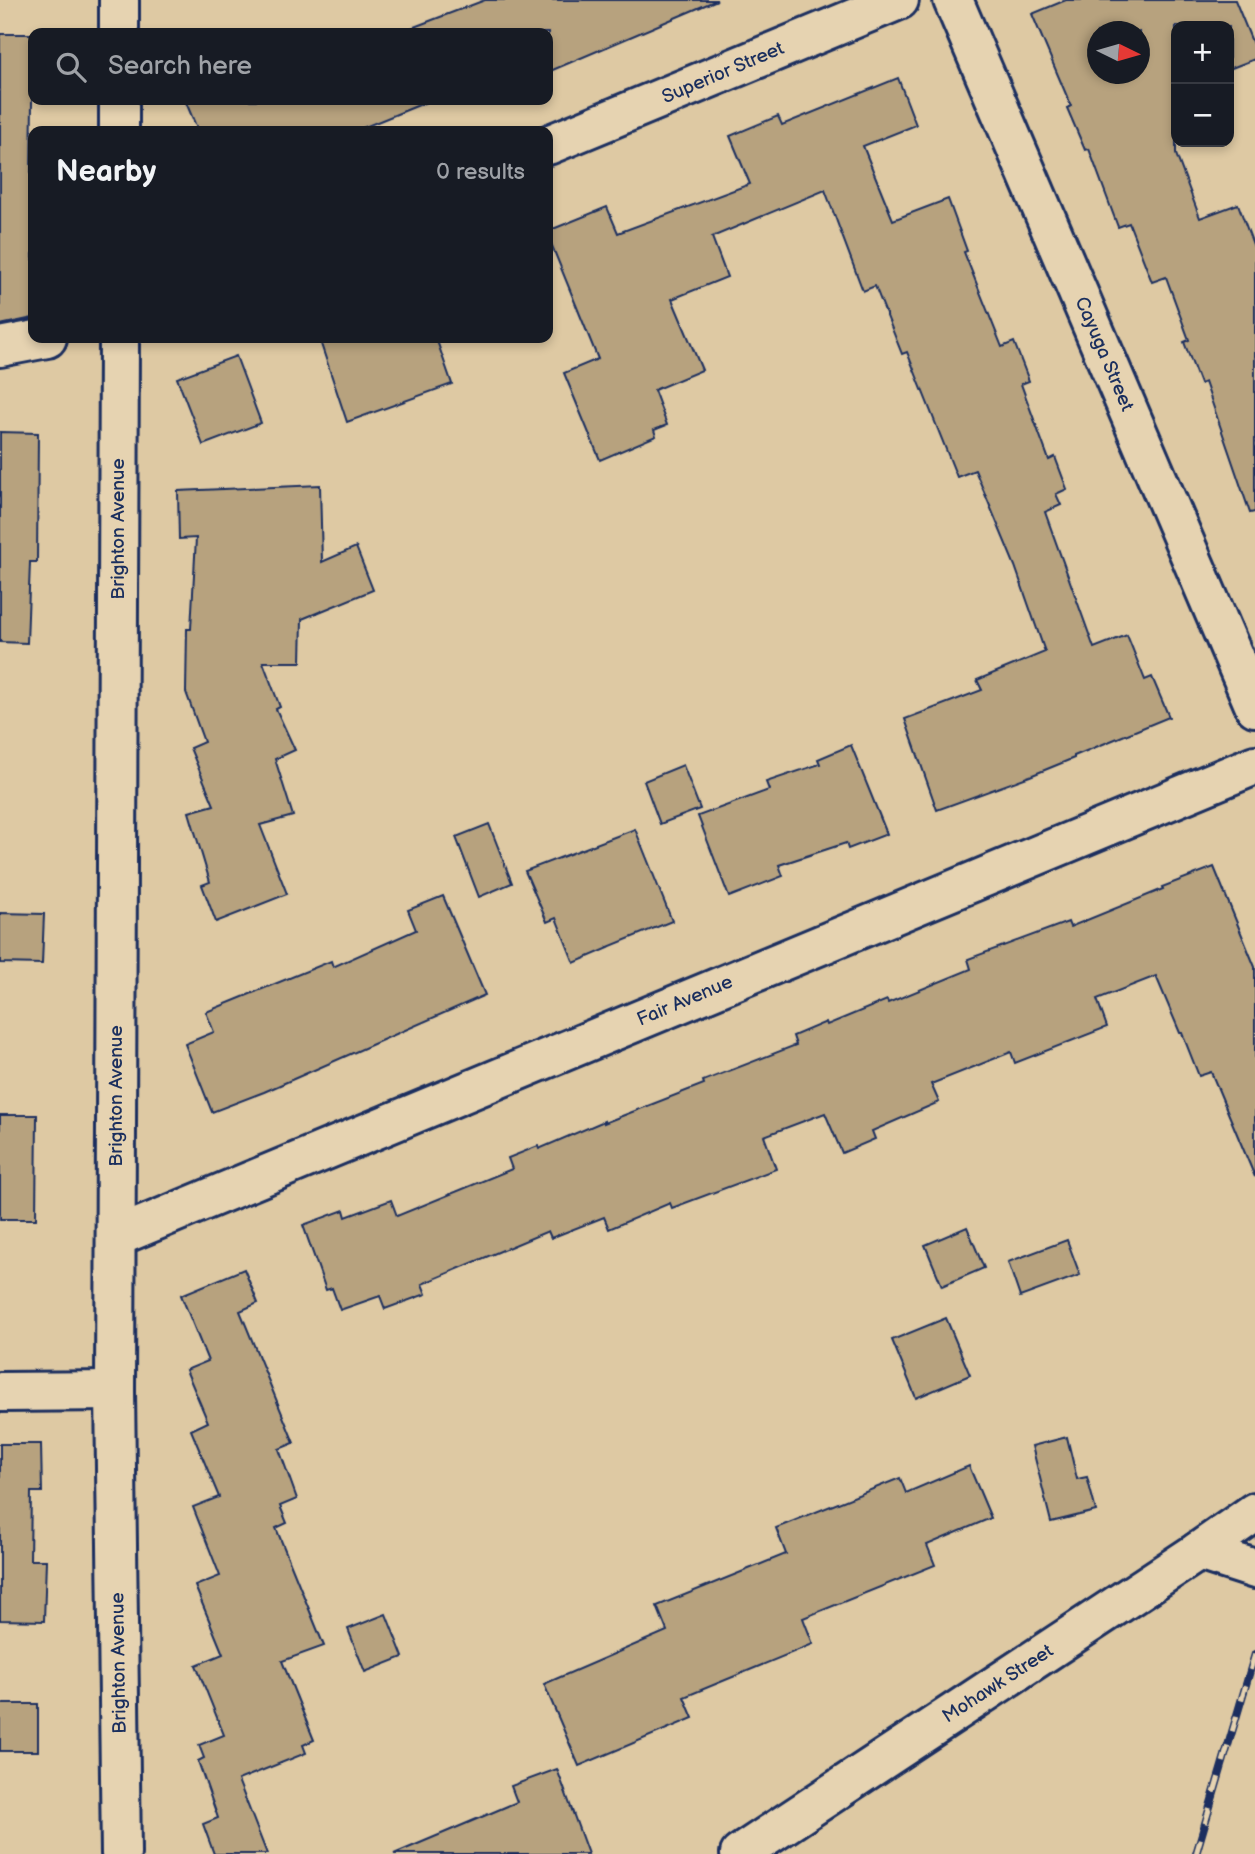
<!DOCTYPE html>
<meta charset="utf-8">
<style>
:root{--surface:#171b24;--page:#20242c;--text:#f1f3f6;--muted:#9ea1a6;--line:#363941}
body{margin:0;font-family:"Balsamiq Sans",sans-serif;background:var(--page);color:var(--text)}
.controls{position:absolute;right:21px;top:21px;display:grid;overflow:hidden;border-radius:14px;box-shadow:0 4px 10px #0003}
.controls button{width:63px;height:63px;display:grid;place-items:center;padding:0;border:0;border-bottom:2px solid var(--line);background:var(--surface);color:var(--text);font:35px sans-serif}
.compass{position:absolute;left:1087px;top:21px;width:63px;height:63px;border-radius:50%;background:var(--surface);box-shadow:0 4px 10px #0003;rotate:95deg}
.list{margin:0;padding:0;list-style:none}
h2{display:flex;justify-content:space-between;align-items:center;height:91px;margin:0;padding:0 28px;font-size:30px}
h2 small{font-size:23px;font-weight:400;color:var(--muted)}
.icon{flex:none;width:38px;height:38px;fill:none;stroke:currentColor;stroke-width:2;stroke-linecap:round;stroke-linejoin:round}
.map{position:relative;flex:none;width:1255px;height:1854px;overflow:hidden}
.search{position:absolute;background:var(--surface);box-shadow:0 4px 10px #0003;left:28px;top:28px;width:525px;height:77px;display:flex;align-items:center;gap:18px;box-sizing:border-box;padding:0 24px;border-radius:14px;color:var(--muted);font-size:26px}
.panel{position:absolute;background:var(--surface);box-shadow:0 4px 10px #0003;left:28px;top:126px;width:525px;height:217px;border-radius:14px}
.map>svg:first-child{display:block}
</style>
<div class="map">
<svg width="1255" height="1854" viewBox="0 0 1255 1854">
<rect width="100%" height="100%" fill="#dec9a3"/>
<filter id="ink" filterUnits="userSpaceOnUse"><feTurbulence type="fractalNoise" baseFrequency=".0143" numOctaves="2"/><feDisplacementMap in="SourceGraphic" scale="14" xChannelSelector="R" yChannelSelector="G"/><feConvolveMatrix kernelMatrix="1 2 1 2 8 2 1 2 1" color-interpolation-filters="sRGB"/></filter>
<g filter="url(#ink)">
<!-- building -->
<g fill="#b7a27e" stroke="#1b2f5e" stroke-width="2" fill-rule="evenodd">
<path d="M 485,0 L 717,0 L 548,72 L 548,33 L 406,33 L 406,30 Z"/>
<path d="M 1066,0 L 1235,0 L 1255,49 L 1255,59 L 1229,69 L 1229,26 L 1176,26 L 1176,154 L 1200,218 L 1238,204 L 1255,250 L 1255,512 L 1250,513 L 1205,382 L 1200,384 L 1184,342 L 1189,340 L 1166,277 L 1152,282 L 1129,223 L 1118,227 L 1089,149 L 1085,150 L 1067,108 L 1071,106 L 1032,14 ZM 1097,32 L 1139,32 L 1139,74 L 1097,74 Z"/>
<path d="M 0,34 L 33,34 L 31,172 L 32,208 L 33,209 L 33,318 L 0,325 Z"/>
<path d="M 898,78 L 916,125 L 863,146 L 893,220 L 948,199 L 967,251 L 964,252 L 1002,347 L 1014,342 L 1029,381 L 1021,384 L 1049,460 L 1055,457 L 1067,489 L 1056,494 L 1061,505 L 1045,512 L 1094,648 L 1127,635 L 1145,680 L 1152,677 L 1169,717 L 1074,756 L 1074,758 L 1030,776 L 937,810 L 905,719 L 982,690 L 977,680 L 1045,652 L 1015,566 L 975,470 L 957,477 L 907,352 L 902,354 L 875,286 L 863,291 L 825,190 L 712,237 L 727,277 L 672,299 L 702,370 L 654,390 L 667,425 L 654,430 L 656,436 L 600,460 L 564,373 L 598,359 L 548,236 L 548,231 L 607,207 L 618,233 L 750,184 L 730,136 L 778,116 L 782,125 Z"/>
<path d="M 185,100 L 429,100 L 429,101 L 355,131 L 198,131 Z"/>
<path d="M 319,338 L 436,338 L 452,384 L 347,422 Z"/>
<path d="M 236,356 L 261,423 L 203,445 L 177,378 Z"/>
<path d="M 0,432 L 38,433 L 37,562 L 30,562 L 27,643 L 0,642 Z"/>
<path d="M 320,485 L 322,562 L 356,547 L 373,590 L 302,619 L 301,662 L 263,662 L 280,707 L 276,709 L 295,750 L 275,759 L 293,816 L 260,825 L 287,894 L 216,922 L 202,885 L 210,882 L 189,812 L 214,805 L 190,748 L 204,742 L 186,692 L 187,629 L 191,629 L 196,538 L 179,539 L 178,491 Z"/>
<path d="M 851,745 L 887,834 L 848,849 L 846,843 L 779,865 L 783,876 L 729,897 L 698,816 L 769,790 L 766,782 L 820,764 L 818,759 Z"/>
<path d="M 683,765 L 700,809 L 660,824 L 644,781 Z"/>
<path d="M 489,824 L 512,883 L 479,897 L 456,837 Z"/>
<path d="M 635,829 L 672,921 L 608,947 L 609,948 L 574,963 L 556,918 L 547,922 L 525,871 Z"/>
<path d="M 1214,867 L 1255,967 L 1255,1177 L 1211,1072 L 1199,1076 L 1182,1033 L 1180,1033 L 1156,976 L 1097,999 L 1107,1027 L 1015,1063 L 1011,1052 L 931,1084 L 939,1102 L 872,1131 L 875,1139 L 842,1153 L 825,1113 L 764,1136 L 776,1169 L 672,1208 L 670,1203 L 609,1229 L 604,1217 L 551,1238 L 548,1231 L 422,1284 L 426,1294 L 385,1309 L 380,1296 L 340,1310 L 332,1288 L 326,1290 L 303,1225 L 344,1210 L 346,1217 L 391,1200 L 397,1216 L 512,1169 L 508,1158 L 538,1146 L 539,1149 L 604,1121 L 604,1123 L 704,1084 L 703,1081 L 796,1045 L 793,1036 L 826,1022 L 827,1025 L 887,1000 L 888,1003 L 971,969 L 968,959 L 1068,922 L 1070,927 L 1163,889 L 1162,887 Z"/>
<path d="M 443,896 L 485,995 L 264,1092 L 212,1112 L 185,1044 L 214,1032 L 206,1012 L 331,961 L 333,967 L 416,930 L 408,910 Z"/>
<path d="M 0,913 L 44,914 L 42,964 L 0,963 Z"/>
<path d="M 0,1115 L 37,1115 L 36,1219 L 0,1219 Z"/>
<path d="M 967,1227 L 984,1268 L 942,1286 L 925,1245 Z"/>
<path d="M 1067,1240 L 1080,1275 L 1020,1297 L 1008,1262 Z"/>
<path d="M 244,1269 L 258,1303 L 240,1311 L 294,1443 L 279,1449 L 297,1499 L 280,1506 L 287,1523 L 276,1528 L 324,1646 L 282,1661 L 314,1740 L 303,1745 L 306,1753 L 238,1780 L 267,1854 L 214,1854 L 203,1824 L 218,1818 L 198,1761 L 204,1758 L 199,1745 L 224,1735 L 196,1665 L 223,1654 L 195,1586 L 220,1576 L 193,1507 L 219,1497 L 191,1430 L 208,1422 L 186,1370 L 208,1361 L 181,1295 Z"/>
<path d="M 946,1318 L 970,1375 L 916,1398 L 892,1340 Z"/>
<path d="M 1067,1437 L 1077,1479 L 1087,1477 L 1096,1511 L 1051,1522 L 1032,1446 Z"/>
<path d="M 0,1444 L 41,1444 L 42,1492 L 31,1492 L 30,1560 L 46,1560 L 44,1621 L 0,1620 Z"/>
<path d="M 969,1466 L 991,1518 L 927,1545 L 935,1565 L 803,1618 L 813,1644 L 684,1697 L 693,1718 L 579,1766 L 544,1684 L 667,1631 L 657,1606 L 786,1554 L 776,1528 L 900,1478 L 906,1493 Z"/>
<path d="M 386,1614 L 403,1657 L 365,1672 L 348,1629 Z"/>
<rect x="0" y="1704" width="38" height="47"/>
<path d="M 557,1769 L 588,1854 L 394,1854 L 517,1802 L 511,1786 Z"/>
</g>
<g fill="none" stroke-linecap="round" stroke-linejoin="round">
<!-- street casing -->
<g stroke="#1b2f5e" stroke-width="44">
<g id="street">
<path d="M 119,0 L 119,33"/>
<path d="M 953,0 L 1255,707"/>
<path d="M 119,100 L 119,131"/>
<path d="M 548,145 L 899,0"/>
<path d="M 119,338 L 115,1391 L 121,1854"/>
<path d="M 0,347 L 47,338"/>
<path d="M 116,1237 L 1255,765"/>
<path d="M 0,1392 L 115,1391"/>
<path d="M 1199,1551 L 1255,1569"/>
</g>
</g>
<!-- secondary casing -->
<g stroke="#1b2f5e" stroke-width="44">
<path id="secondary" d="M 740,1854 L 1199,1551 L 1255,1512"/>
</g>
<!-- street -->
<use href="#street" stroke="#e6d3b1" stroke-width="38"/>
<!-- secondary -->
<use href="#secondary" stroke="#e6d3b1" stroke-width="38"/>
<!-- rail casing -->
<g stroke="#1b2f5e" stroke-width="8">
<path id="rail" d="M 1196,1854 L 1255,1654"/>
</g>
<!-- rail -->
<use href="#rail" stroke="#e6d3b1" stroke-width="5" stroke-dasharray="16" stroke-linecap="butt"/>
</g>
</g>
<g text-anchor="middle" dominant-baseline="central" stroke-width="5" stroke-linejoin="round" paint-order="stroke">
<!-- street labels -->
<g font-size="19" fill="#1b2f5e" stroke="#e6d3b1">
<text transform="translate(723 73) rotate(-23)">Superior Street</text>
<text transform="translate(1104 354) rotate(67)">Cayuga Street</text>
<text transform="translate(118 529) rotate(-90)">Brighton Avenue</text>
<text transform="translate(685 1001) rotate(-23)">Fair Avenue</text>
<text transform="translate(116 1096) rotate(-90)">Brighton Avenue</text>
<text transform="translate(119 1663) rotate(-91)">Brighton Avenue</text>
<text transform="translate(998 1684) rotate(-33)">Mohawk Street</text>
</g>
</g>
</svg>
<div class="controls">
<button>+</button>
<button>−</button>
</div>
<svg class="compass" viewBox="-18 -18 36 36"><path d="M0-13l5 13h-10z" fill="#e53935"/><path d="M0 13l5-13h-10z" fill="#9ea1a6"/></svg>
<div class="search"><svg class="icon" aria-label="search" viewBox="0 0 24 24"><circle cx="10" cy="10" r="6"/><path d="M15 15l6 6"/></svg>Search here</div>
<section class="panel">
<h2>Nearby<small>0 results</small></h2>
<ul class="list">
</ul>
</section>
</div>
